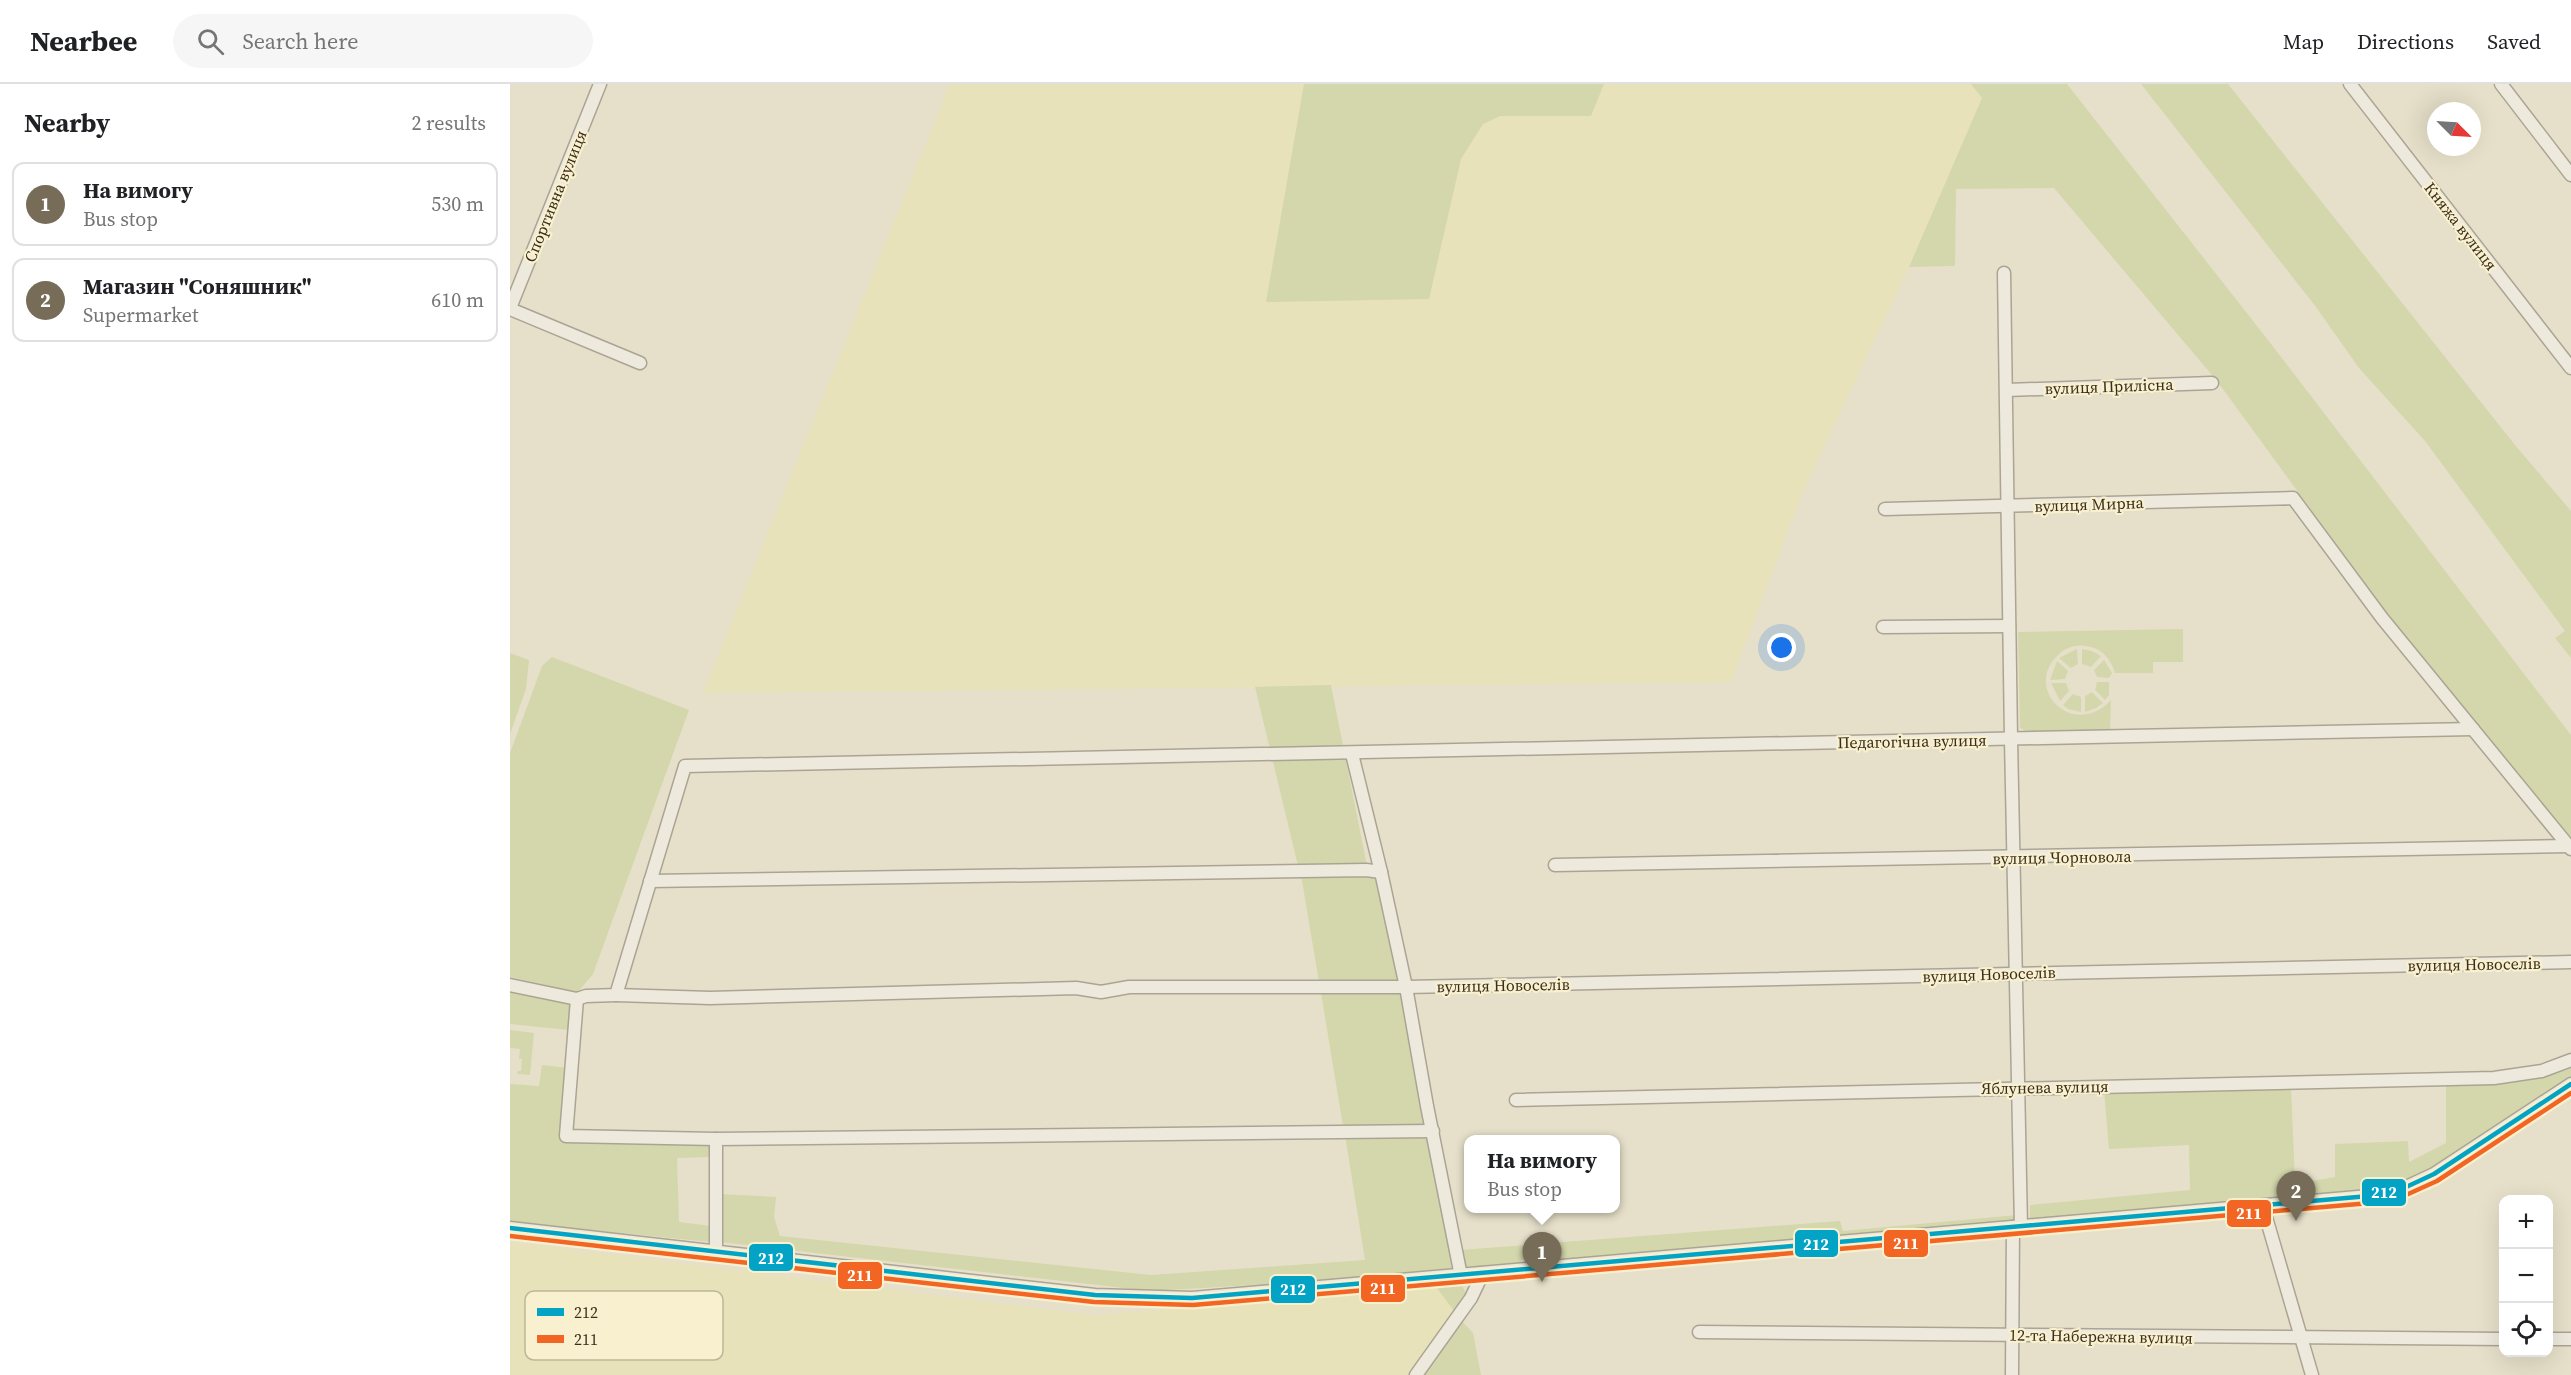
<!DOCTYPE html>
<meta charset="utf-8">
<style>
:root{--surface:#fff;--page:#f6f6f6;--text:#202124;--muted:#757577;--line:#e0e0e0;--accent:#766c58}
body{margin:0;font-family:"Source Serif 4",serif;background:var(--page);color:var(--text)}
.controls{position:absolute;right:18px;bottom:18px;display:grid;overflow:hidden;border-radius:12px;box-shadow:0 6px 24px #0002}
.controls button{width:54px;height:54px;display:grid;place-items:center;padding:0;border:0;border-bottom:2px solid var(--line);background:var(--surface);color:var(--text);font:30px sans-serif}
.compass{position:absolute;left:1917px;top:18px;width:54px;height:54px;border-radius:50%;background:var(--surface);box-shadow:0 6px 24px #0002;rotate:114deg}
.you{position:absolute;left:1272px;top:564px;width:21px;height:21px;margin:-15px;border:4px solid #fff;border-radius:50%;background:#1a73e8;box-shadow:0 0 0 9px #1a73e833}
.badge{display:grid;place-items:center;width:39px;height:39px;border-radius:50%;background:var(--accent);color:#fff;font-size:20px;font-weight:700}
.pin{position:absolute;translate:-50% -50px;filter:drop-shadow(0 2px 3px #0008)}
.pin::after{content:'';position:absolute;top:32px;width:21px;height:18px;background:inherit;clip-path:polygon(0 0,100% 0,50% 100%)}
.popup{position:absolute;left:954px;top:1051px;width:156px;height:78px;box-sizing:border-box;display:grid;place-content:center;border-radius:12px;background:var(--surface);filter:drop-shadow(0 2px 4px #0005);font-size:20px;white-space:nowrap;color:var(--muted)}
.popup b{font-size:22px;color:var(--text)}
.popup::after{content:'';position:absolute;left:50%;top:100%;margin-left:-12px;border:12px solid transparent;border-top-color:var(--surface)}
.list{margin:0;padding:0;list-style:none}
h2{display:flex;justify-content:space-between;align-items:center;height:78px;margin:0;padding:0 24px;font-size:26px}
h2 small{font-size:20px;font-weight:400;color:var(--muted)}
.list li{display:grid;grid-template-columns:39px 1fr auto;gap:18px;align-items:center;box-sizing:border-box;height:84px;margin:0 12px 12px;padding:0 12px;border:2px solid var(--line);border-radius:12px}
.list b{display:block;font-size:22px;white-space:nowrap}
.list p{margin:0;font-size:20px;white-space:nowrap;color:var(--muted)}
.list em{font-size:20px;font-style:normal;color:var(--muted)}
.icon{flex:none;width:33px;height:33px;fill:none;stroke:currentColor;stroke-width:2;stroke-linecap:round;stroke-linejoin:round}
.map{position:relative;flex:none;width:2061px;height:1291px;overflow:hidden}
header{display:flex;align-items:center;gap:36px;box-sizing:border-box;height:84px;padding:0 30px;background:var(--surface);border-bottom:2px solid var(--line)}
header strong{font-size:28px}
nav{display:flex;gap:33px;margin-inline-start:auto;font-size:21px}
.search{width:420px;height:54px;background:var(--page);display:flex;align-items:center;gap:15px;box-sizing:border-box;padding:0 21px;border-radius:33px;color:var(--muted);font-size:22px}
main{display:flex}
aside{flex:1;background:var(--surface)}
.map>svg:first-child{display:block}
</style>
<header>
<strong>Nearbee</strong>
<div class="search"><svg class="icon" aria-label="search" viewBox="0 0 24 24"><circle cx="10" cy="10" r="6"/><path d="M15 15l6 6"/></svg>Search here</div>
<nav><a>Map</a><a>Directions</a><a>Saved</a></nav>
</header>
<main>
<aside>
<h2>Nearby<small>2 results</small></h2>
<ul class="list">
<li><span class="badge">1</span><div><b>На вимогу</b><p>Bus stop</p></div><em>530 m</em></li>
<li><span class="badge">2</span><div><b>Магазин &quot;Соняшник&quot;</b><p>Supermarket</p></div><em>610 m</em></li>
</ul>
</aside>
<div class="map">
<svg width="2061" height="1291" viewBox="0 0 2061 1291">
<rect width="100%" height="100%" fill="#e6e0ca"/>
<!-- farmland -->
<g fill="#e7e2b9">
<path d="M 440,0 L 794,0 L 756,218 L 919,215 L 951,75 L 973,40 L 989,32 L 1081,32 L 1094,0 L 1461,0 L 1472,14 L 1399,183 L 1291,412 L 1221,598 L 193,609 Z"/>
<path d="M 0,1158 L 585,1231 L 926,1203 L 945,1228 L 901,1291 L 0,1291 Z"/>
</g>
<!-- green -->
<g fill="#d3d7ab">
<path d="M 794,0 L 1094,0 L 1081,32 L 990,32 L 973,40 L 951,75 L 919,215 L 756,218 Z"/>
<path d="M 1461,0 L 1557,0 L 1758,256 L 2061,651 L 2061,758 L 1875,527 L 1707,297 L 1544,104 L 1446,105 L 1445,182 L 1399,183 L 1472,14 Z"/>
<path d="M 1631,0 L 1718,0 L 2005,361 L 2061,427 L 2061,574 L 2045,554 L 2055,547 L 1915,357 L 1849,284 L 1806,223 Z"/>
<path d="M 1673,545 L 1673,578 L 1643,578 L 1643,589 L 1605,589 C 1601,575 1592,564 1576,562 C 1566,560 1554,564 1547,572 C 1513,606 1564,656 1601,616 L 1600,646 L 1518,648 L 1510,644 L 1508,548 Z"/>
<path d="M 1567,565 L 1568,580 L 1561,584 L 1549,574 Z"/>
<path d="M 1572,565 L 1582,567 L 1591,572 L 1581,583 L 1572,580 Z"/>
<path d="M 0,569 L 19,576 L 16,605 L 0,650 Z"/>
<path d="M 42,573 L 179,626 L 83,890 L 68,908 L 0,893 L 0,669 L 32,582 Z"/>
<path d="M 1594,576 L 1602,589 L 1599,594 L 1587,593 L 1584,586 Z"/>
<path d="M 1547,577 L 1558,587 L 1555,595 L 1540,596 Z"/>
<path d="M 1587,598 L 1599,598 L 1599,611 L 1595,616 L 1585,606 Z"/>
<path d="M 1541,599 L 1556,599 L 1559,607 L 1550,617 Z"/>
<path d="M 821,601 L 857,782 L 788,782 L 745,603 Z"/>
<path d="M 1582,608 L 1593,619 L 1586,624 L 1575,628 L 1575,612 Z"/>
<path d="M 1563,610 L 1571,613 L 1571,628 L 1558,625 L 1553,621 Z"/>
<path d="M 791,791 L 869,792 L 890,899 L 809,898 Z"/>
<path d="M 0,906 L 61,920 L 59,946 L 0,940 Z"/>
<path d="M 892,908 L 915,1042 L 833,1042 L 811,909 Z"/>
<path d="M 0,946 L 24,949 L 20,991 L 7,990 L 8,987 L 11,987 L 12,975 L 9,975 L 10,965 L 0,964 Z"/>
<path d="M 2061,980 L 2061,993 L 1921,1084 L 1892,1098 L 1858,1105 L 1792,1112 L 1792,1107 L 1779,1109 L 1779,1114 L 1520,1136 L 1520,1121 L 1680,1106 L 1679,1061 L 1599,1065 L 1594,1006 L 1781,1002 L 1785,1100 L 1825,1093 L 1825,1060 L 1898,1057 L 1899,1078 L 1936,1059 L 1936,999 Z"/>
<path d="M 32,981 L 58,984 L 52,1057 L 201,1059 L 201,1073 L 167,1074 L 169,1138 L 201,1142 L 201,1158 L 0,1138 L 0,1000 L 29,1002 Z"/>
<path d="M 835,1051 L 920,1052 L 942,1184 L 778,1199 L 640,1207 L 209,1158 L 209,1110 L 266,1113 L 264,1133 L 270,1152 L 641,1191 L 855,1176 Z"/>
<path d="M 1507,1131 L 1507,1137 L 1022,1180 L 1021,1175 L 1011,1176 L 1011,1181 L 954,1186 L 950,1166 L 1330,1137 L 1333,1147 Z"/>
<path d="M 952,1201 L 957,1212 L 945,1228 L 926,1203 Z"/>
<path d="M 950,1235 L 963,1249 L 971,1291 L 911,1291 Z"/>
</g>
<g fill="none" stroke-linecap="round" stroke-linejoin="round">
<!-- minor casing -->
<g stroke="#aba494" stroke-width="15">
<g id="minor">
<path d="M 1840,0 L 2061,284"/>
<path d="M 1991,0 L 2061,91"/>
<path d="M 1494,189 L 1501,655 L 1511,1143"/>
<path d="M 0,224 L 90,0"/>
<path d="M 0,225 L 130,279"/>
<path d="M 1497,306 L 1702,299"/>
<path d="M 1375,425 L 1783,414 L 1872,534 L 2061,765"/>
<path d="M 1373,543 L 1499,542"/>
<path d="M 842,670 L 871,788 L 896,903 L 917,1022 L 951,1192"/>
<path d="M 1045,781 L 2059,762"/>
<path d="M 140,797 L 856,786 L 871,788"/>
<path d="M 0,901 L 67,915"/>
<path d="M 106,911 L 200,914 L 566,904 L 591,908 L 619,903 L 896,903 L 2061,878"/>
<path d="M 1006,1016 L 1984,994 L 2032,987 L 2061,976"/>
<path d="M 206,1055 L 56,1052 L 67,915 L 76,912 L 106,911 L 175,682 L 1963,645"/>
<path d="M 1753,1123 L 1802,1291"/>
<path d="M 0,1144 L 585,1211 L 682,1214 L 1859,1112 L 1894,1104 L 1924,1090 L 2061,1000"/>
<path d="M 206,1167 L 206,1055 L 923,1047"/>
<path d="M 1189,1248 L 1994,1255"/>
<path d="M 2038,1255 L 2061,1255"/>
<path d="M 906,1291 L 961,1214 L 972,1191"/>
<path d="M 1502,1291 L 1503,1143"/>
</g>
</g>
<!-- minor -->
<use href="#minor" stroke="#ede9dd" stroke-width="12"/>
<!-- bus-1 casing -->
<g stroke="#f8f0cf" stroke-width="9">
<path id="bus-1" d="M 0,1144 L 585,1211 L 682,1214 L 1859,1112 L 1894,1104 L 1924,1090 L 2061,1000"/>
</g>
<!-- bus-2 casing -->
<g stroke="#f8f0cf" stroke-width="9">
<path id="bus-2" d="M 0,1152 L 584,1218 L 683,1221 L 1860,1119 L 1896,1111 L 1927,1097 L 2061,1009"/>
</g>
<!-- bus-1 -->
<use href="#bus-1" stroke="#03a3c5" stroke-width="4.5"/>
<!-- bus-2 -->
<use href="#bus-2" stroke="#f26522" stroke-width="4.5"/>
</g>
<g text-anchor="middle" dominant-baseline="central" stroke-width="4.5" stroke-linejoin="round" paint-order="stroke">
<!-- street labels -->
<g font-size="16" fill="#3a2d1b" stroke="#f8f0cf">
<text transform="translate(45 112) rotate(-68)">Спортивна вулиця</text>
<text transform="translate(1951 142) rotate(52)">Княжа вулиця</text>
<text transform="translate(1599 302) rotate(-2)">вулиця Прилісна</text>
<text transform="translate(1579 420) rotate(-2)">вулиця Мирна</text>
<text transform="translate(1402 657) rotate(-1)">Педагогічна вулиця</text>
<text transform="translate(1552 773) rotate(-1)">вулиця Чорновола</text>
<text transform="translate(1964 880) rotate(-1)">вулиця Новоселів</text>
<text transform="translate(1479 890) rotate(-2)">вулиця Новоселів</text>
<text transform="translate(993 901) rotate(-1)">вулиця Новоселів</text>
<text transform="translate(1535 1003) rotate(-1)">Яблунева вулиця</text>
<text transform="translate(1591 1252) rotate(1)">12-та Набережна вулиця</text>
</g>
</g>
<!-- legend -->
<rect x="15" y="1207" width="198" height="69" rx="9" fill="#f8f0cf" stroke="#bfb699" stroke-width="1.5"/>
<rect x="27" y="1224" width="27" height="8" fill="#03a3c5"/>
<rect x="27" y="1251" width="27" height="8" fill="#f26522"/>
<g font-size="16" fill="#3a2d1b">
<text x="64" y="1234">212</text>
<text x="64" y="1261">211</text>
</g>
<g stroke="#f8f0cf" stroke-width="2">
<rect x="1851" y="1094" width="46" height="29" rx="6" fill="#03a3c5"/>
<rect x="1716" y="1115" width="46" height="29" rx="6" fill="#f26522"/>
<rect x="1373" y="1145" width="46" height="29" rx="6" fill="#f26522"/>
<rect x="1284" y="1145" width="45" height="29" rx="6" fill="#03a3c5"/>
<rect x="238" y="1159" width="46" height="29" rx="6" fill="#03a3c5"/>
<rect x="327" y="1177" width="46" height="29" rx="6" fill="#f26522"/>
<rect x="850" y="1190" width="46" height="29" rx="6" fill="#f26522"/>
<rect x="760" y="1191" width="46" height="29" rx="6" fill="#03a3c5"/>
</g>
<g font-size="16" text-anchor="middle" font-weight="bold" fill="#fff">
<text x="1874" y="1114">212</text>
<text x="1739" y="1135">211</text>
<text x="1396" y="1165">211</text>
<text x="1306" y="1166">212</text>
<text x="261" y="1180">212</text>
<text x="350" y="1197">211</text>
<text x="873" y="1210">211</text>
<text x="783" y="1211">212</text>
</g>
</svg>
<div class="controls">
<button>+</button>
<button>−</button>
<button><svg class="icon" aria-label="locate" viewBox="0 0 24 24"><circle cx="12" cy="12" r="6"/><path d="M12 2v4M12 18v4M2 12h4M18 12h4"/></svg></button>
</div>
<svg class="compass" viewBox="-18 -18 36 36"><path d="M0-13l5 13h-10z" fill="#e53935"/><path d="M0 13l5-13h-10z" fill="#757577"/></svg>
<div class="you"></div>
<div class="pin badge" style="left:1032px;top:1198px">1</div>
<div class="popup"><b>На вимогу</b>Bus stop</div>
<div class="pin badge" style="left:1786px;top:1137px">2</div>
</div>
</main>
